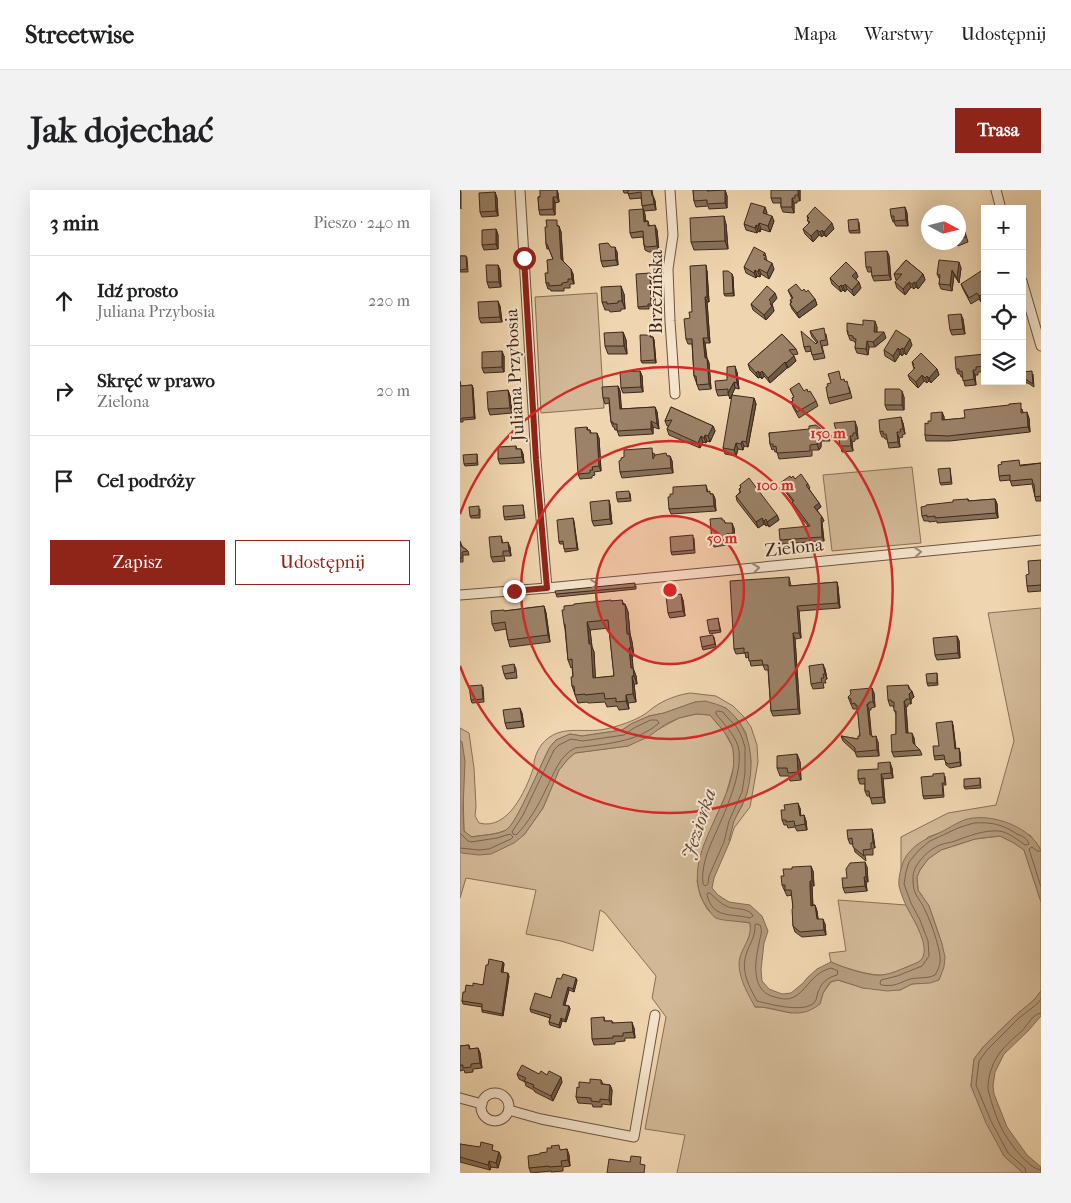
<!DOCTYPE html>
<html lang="pl">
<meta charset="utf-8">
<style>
:root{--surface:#fff;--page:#f2f2f2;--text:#202124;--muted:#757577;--line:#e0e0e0;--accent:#8f2418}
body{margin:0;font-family:"IM FELL French Canon",serif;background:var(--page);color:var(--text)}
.controls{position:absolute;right:15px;top:15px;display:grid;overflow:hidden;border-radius:0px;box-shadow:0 5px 20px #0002}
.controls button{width:45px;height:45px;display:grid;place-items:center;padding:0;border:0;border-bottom:1px solid var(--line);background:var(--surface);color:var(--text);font:25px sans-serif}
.compass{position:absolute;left:461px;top:15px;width:45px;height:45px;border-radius:50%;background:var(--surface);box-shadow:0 5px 20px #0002;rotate:97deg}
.stop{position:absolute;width:15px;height:15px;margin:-11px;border:4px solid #8f2418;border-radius:50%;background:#fff}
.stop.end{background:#8f2418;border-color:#fff;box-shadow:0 1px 5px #0008}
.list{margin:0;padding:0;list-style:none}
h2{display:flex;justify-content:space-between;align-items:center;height:65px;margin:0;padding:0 20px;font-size:21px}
h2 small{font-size:16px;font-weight:400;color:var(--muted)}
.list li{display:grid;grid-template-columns:32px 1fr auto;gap:15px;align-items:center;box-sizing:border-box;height:90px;padding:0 20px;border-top:1px solid var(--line)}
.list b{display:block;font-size:19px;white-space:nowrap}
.list p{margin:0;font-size:16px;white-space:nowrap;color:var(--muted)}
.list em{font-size:16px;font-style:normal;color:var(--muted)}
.actions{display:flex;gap:10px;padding:15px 20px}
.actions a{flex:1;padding:11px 0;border:1px solid var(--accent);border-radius:0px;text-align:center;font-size:18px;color:var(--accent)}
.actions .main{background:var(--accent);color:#fff}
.icon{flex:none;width:28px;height:28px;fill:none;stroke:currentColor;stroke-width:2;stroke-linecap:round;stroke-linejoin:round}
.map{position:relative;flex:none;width:581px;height:983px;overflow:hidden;border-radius:0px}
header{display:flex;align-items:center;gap:30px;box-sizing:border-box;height:70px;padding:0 25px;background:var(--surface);border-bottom:1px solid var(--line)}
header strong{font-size:24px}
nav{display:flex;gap:28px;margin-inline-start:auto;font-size:18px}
.intro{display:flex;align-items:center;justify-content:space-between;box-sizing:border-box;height:120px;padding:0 30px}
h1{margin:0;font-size:35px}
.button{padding:12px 22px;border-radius:0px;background:var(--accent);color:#fff;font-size:18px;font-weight:700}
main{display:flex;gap:30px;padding:0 30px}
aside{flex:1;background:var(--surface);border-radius:0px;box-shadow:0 5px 20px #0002}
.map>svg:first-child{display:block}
</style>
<header>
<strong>Streetwise</strong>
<nav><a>Mapa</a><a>Warstwy</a><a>Udostępnij</a></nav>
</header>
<div class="intro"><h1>Jak dojechać</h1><a class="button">Trasa</a></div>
<main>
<aside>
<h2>3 min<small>Pieszo · 240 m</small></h2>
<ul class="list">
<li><svg class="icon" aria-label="ahead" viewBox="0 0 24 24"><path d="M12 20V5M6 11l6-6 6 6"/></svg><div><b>Idź prosto</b><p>Juliana Przybosia</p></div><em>220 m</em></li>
<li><svg class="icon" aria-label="right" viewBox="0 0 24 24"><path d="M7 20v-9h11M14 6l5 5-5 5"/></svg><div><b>Skręć w prawo</b><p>Zielona</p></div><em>20 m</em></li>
<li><svg class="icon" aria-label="arrive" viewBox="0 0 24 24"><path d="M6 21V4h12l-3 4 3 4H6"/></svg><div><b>Cel podróży</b></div></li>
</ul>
<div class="actions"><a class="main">Zapisz</a><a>Udostępnij</a></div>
</aside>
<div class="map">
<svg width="581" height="983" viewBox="0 0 581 983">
<rect width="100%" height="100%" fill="#f0d6b0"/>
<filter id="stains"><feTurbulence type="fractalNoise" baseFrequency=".004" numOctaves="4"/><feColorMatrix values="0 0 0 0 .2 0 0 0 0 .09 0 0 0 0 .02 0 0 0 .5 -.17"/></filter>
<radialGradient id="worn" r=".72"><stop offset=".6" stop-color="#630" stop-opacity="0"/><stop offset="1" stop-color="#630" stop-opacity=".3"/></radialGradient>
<!-- green -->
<g fill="#d2b896" stroke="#887058">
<path d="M 137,103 L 144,218 L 81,223 L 75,107 Z"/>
<path d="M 452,277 L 461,353 L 372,361 L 363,285 Z"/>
<path d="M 581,418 L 581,661 L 579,657 L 570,645 L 479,643 L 468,647 L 441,680 L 441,647 L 488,623 L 536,615 L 554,551 L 528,423 Z"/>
<path d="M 230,503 L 256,506 L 273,516 L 284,527 L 291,537 L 297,555 L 298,572 L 290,617 L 274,638 L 270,651 L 269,650 L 273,632 L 282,616 L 287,603 L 290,584 L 291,571 L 286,543 L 280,533 L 266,518 L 235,512 L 204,523 L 189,526 L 171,534 L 162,540 L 122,546 L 110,544 L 96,550 L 90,557 C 82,571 57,634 46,640 C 36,645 22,645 11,647 L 4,641 L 2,552 L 0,550 L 0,538 L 9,543 L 14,578 L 16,616 L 15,626 L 19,633 C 48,641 66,600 73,579 C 75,575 73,572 75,568 C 76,564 79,558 82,554 C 100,533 122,544 146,539 C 159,536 174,531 185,524 C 188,522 191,519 194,517 C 204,510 217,505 230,503 Z"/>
<path d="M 236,524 L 250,525 L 265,543 L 273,558 L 274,576 L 266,604 L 244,655 L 237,691 L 240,705 L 247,719 L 256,728 L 290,733 L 291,741 L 287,752 L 295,817 L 302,817 L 331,823 L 360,814 L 363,803 L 371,792 L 378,790 L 403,798 L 440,800 L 452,794 L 460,793 L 482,754 L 469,716 L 458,700 L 457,687 L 460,680 L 468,669 L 481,660 L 515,649 L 540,646 L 554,653 L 564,660 L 581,712 L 581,801 L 574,810 L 556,825 L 524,856 L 514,869 L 511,896 L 544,966 L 563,983 L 217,983 L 225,945 L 185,939 L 206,827 L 192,808 L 196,786 L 145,723 L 140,720 L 133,761 L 101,751 L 66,744 L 76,700 L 6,688 L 0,708 L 0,661 L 2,663 L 64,645 L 83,618 L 99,580 L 108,569 L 115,563 L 168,556 L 219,528 Z"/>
<path d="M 378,710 L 446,715 C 452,728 468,749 464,765 C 462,772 455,774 449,776 C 440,780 429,786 419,785 C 408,785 381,777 371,772 L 369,763 L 386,761 Z"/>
</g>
<!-- water -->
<g fill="#b49b7d" stroke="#856d55">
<path d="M 245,511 C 252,513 261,515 267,519 C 292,539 295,573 287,603 C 284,613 278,622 274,631 C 272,637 271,644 269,650 L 270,651 L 254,688 L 252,698 L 258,705 L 269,712 L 290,715 L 302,726 L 308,741 L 304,753 L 301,780 L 302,791 L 309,799 L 322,804 L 331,803 L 342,794 L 348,787 L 357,779 L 371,772 C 381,777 412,787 422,785 C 431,784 439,780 447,777 C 451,775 458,773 461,770 C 471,759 455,732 449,721 C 445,714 441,704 439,696 C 438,689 441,677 444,670 C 451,656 465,649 479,643 C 490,638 501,629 513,628 C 536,625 572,638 581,661 L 581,712 L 564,660 L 554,653 L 540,646 L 515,649 L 481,660 L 468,669 L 460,680 L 457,687 L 458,700 L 469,716 L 482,754 L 485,767 L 484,777 L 479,790 L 470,793 L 452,794 L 440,800 L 427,801 L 403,798 L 378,790 L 370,792 L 363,803 L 360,814 C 336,833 320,816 295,817 C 287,802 276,784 280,767 C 284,754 292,748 290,733 C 282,731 261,731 256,728 C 251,725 247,717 244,713 C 217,663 281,611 273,560 C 271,547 258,535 250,525 L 236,524 L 219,528 L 206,534 L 188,547 L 168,556 L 115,563 L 108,569 L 99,580 L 83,618 L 64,645 L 54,653 L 31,664 L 19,665 L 2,663 L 0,661 L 0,550 L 2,552 L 5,571 L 3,619 L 4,641 L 12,647 C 22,645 37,645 46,640 C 57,634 82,571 90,557 L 96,550 L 110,544 L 122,546 L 162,540 L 171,534 L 189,526 L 204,523 L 235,512 Z"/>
<path d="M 581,801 L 581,826 L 568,841 L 544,864 L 535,882 L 533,896 L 534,904 L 547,937 L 567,965 L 581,977 L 581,983 L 563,983 L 544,966 L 526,933 L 511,896 L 514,869 L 524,856 L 556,825 L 574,810 Z"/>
</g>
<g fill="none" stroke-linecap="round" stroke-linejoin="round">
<!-- shore -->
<g stroke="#7a624c" stroke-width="1">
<path d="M 258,521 L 263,522 L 265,525 L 276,536 L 281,545 L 285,557 L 285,583 L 282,602 L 269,631 L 264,652 L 249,686 L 248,694 L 245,696 L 243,694 C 241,679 247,662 253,649 C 263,626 285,581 278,556 C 274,544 264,534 256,524 L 256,522 Z"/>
<path d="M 191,530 L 197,530 L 199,533 C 176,553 144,554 115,558 C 99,566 94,584 86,599 C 80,613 67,635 56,645 L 53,644 L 52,642 L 63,625 L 94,560 L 99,555 L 111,549 L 123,551 L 164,545 L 174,538 Z"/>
<path d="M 514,633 C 531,632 542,634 557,644 C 562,646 567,648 569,654 L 565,655 C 558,650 548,642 539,641 C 523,640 509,646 495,651 C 490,653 485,653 480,655 C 468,660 452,675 453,689 C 453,707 459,706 465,720 C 471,732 479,755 480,767 C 481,774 478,780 475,785 C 467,789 459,787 450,789 C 438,793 436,797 421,795 L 420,793 L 421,790 L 437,786 L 462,776 L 469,766 L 468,751 L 460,730 L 451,713 L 444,694 L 446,682 L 449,672 L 459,660 L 470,651 L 498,638 Z"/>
<path d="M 0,643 L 8,651 L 11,652 L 37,648 L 50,644 L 53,647 L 51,649 L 29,659 L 19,660 L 0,658"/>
<path d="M 581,661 L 577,661 L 572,657 L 569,659 L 581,697"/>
<path d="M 248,703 L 250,703 C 255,708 260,713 266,716 C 275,720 285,717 292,724 L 293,726 L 290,728 C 270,723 253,729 247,705 Z"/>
<path d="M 297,734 L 300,735 C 303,742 300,746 299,754 C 295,771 291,798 311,806 C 319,808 326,811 334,807 C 345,801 350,789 360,783 C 363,781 367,779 371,778 L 378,781 L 377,785 C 367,788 362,792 358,802 C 357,805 357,807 356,810 C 349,825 309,814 297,811 C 290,798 282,784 285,769 C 287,757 296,748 295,735 Z"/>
<path d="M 581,823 C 572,824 568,835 562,841 C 549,852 536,863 531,880 C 529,885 528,893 528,899 C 530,909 537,930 542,939 C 548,951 568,979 581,980"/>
<path d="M 566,983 L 565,978 L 548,963 L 531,931 L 516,895 L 519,871 L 527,860 L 559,828 L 577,814 L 581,809"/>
</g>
<!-- minor casing -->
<g stroke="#6b5440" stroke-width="11">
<g id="minor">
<path d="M 60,0 L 76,270 L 87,398"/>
<path d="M 210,0 L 213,45 L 208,79 L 210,131 L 215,204"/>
<path d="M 536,0 L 541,19"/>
<path d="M 562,91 L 581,156"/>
<path d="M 0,405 L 87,398 L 581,350"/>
<circle cx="35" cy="917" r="14"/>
<path d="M 0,908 L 22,914"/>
<path d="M 49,920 L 81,929 L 174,947 L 195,825"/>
</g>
</g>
<!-- minor -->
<use href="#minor" stroke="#f5e4cc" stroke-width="9"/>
</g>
<!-- wall -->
<g fill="#857059" stroke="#3f281a" fill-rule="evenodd">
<path d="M 163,0 L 192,0 L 193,6 L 195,11 L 196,20 L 184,21 L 186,31 L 188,31 L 189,35 L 197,40 L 199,61 L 189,62 L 185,60 L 184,55 L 183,47 L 172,48 L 170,43 L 183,19 L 181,8 L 170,9 L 168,3 L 164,3 Z"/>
<path d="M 233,0 L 249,0 L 249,1 L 265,0 L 267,6 L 267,18 L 249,19 L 248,16 L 236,17 L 234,11 Z"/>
<path d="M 340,0 L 340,11 L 337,11 L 337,13 L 334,13 L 334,23 L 323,22 L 321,17 L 321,13 L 313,13 L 311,8 Z"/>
<path d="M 35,2 L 37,8 L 38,26 L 22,27 L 20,22 Z"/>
<path d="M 98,3 L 99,12 L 95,13 L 95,25 L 80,25 L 79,20 L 78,7 Z"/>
<path d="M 305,17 L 307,23 L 306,24 L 314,31 L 310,42 L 301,39 L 300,42 L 298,41 L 297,43 L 286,40 L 284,34 Z"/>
<path d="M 445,17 L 447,23 L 448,36 L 436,36 L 434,32 L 433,32 L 431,26 Z"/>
<path d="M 347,26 L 374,39 L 366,47 L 364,45 L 362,47 L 359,45 L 353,52 L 345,44 L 343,39 L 349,33 L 347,30 L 348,29 Z"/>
<path d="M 501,29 L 508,52 L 498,56 L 497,52 L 498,52 L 498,30 Z"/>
<path d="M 399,32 L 400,43 L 390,43 L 389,41 Z"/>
<path d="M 266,34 L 268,59 L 234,60 L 231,52 Z"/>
<path d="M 98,35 L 101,42 L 103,71 L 113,84 L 114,94 L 110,94 L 110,98 L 104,98 L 104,101 L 91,101 L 90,99 L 88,99 L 86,93 L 88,83 L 93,69 L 89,59 L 87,59 L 86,54 L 87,37 Z"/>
<path d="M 36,39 L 38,45 L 38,59 L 24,60 L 22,55 Z"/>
<path d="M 151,57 L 157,62 L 158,75 L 143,77 L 141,71 Z"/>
<path d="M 427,61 L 429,66 L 431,90 L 414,91 L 412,86 L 412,82 L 408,82 L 406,77 Z"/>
<path d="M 305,63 L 307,71 L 314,79 L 309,89 L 301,84 L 300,87 L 297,86 L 296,88 L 286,83 L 284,77 Z"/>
<path d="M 0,66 L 6,66 L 7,68 L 8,82 L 0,82 Z"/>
<path d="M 446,70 L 463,84 L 465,90 L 458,99 L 456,97 L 454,99 L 451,97 L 445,105 L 437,98 L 435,92 L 437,90 L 436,90 L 434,84 Z"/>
<path d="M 38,75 L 40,80 L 41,97 L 29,98 L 27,92 Z"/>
<path d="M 501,78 L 499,93 L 494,85 L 492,101 L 481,99 L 479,94 L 480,90 L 477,84 Z"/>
<path d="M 247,81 L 249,112 L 247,112 L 250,153 L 245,153 L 247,168 L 249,173 L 251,199 L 239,200 L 234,186 L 232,154 L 228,154 L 226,149 L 232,122 Z"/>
<path d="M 396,82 L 398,87 L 396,89 L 401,98 L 394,106 L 387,99 L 385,102 L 383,100 L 381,102 L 372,94 L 370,88 Z"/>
<path d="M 272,84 L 273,87 L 274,106 L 265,106 L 264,104 Z"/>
<path d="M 191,86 L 192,116 L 189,116 L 189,119 L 179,119 L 178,117 Z"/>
<path d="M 525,87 L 525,112 L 523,110 L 521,112 L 519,109 L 511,114 L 503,99 L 501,94 Z"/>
<path d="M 328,100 L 346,102 L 355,109 L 357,115 L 339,128 L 332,119 L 330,114 L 331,112 L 330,110 L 332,109 Z"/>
<path d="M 164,104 L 165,119 L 161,119 L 161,121 L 150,122 L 149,120 L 145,120 L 142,112 Z"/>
<path d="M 317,108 L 312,114 L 314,121 L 306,130 L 293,120 L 291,114 Z"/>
<path d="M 40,116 L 42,132 L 21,133 L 19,128 Z"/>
<path d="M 503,129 L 505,144 L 492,145 L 490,140 Z"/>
<path d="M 417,137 L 417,142 L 426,148 L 415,157 L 409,157 L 408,165 L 397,163 L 395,158 L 396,154 L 394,151 L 390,150 L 387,141 Z"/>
<path d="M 350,141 L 366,144 L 368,155 L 362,156 L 365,168 L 354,170 L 351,161 L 346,162 L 344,157 L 357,153 L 352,147 Z"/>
<path d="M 163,142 L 166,150 L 167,164 L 148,164 L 145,156 Z"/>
<path d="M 322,144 L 336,159 L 338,164 L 333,165 L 336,171 L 328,178 L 327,178 L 310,193 L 304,186 L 302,189 L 300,187 L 298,188 L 290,180 L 288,174 Z"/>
<path d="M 190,145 L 191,147 L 193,147 L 194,150 L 196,173 L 182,173 L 181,171 Z"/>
<path d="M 452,155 L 446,165 L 444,163 L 442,166 L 440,164 L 435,172 L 425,166 L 424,160 Z"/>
<path d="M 525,164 L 525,182 L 518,182 L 518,185 L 515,185 L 516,195 L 505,196 L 503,187 L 501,187 L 500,184 L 498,184 L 496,179 Z"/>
<path d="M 44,166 L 44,182 L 24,183 L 22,178 Z"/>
<path d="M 452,172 L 477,179 L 479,185 L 471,193 L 469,191 L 467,193 L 464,191 L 458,198 L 450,190 L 448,185 L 454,179 Z"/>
<path d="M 180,181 L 182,186 L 183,202 L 163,203 L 161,198 Z"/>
<path d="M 277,182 L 279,199 L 275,198 L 270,209 L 269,205 L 258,206 L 256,200 Z"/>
<path d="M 573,184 L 574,197 L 568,193 L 565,193 L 564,190 Z"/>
<path d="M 382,190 L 389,197 L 392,208 L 370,214 L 368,208 Z"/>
<path d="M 0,191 L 1,196 L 12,195 L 13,198 L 15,229 L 3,230 L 3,232 L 0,232 Z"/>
<path d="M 158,196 L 160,201 L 161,219 L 195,217 L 197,222 L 199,239 L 193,237 L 193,244 L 159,246 L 157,240 L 155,240 L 154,237 L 153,237 L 151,232 L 149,213 L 145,214 L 143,208 Z"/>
<path d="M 330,199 L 348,202 L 356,211 L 358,216 L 339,228 L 333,217 L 331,212 L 333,211 L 332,208 L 334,207 Z"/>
<path d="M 48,200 L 50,206 L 52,223 L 30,225 L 28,219 Z"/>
<path d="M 444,207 L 444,220 L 427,220 L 425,215 Z"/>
<path d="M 294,208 L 296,214 L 288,257 L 284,256 L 283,260 L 278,259 L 276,266 L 265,264 L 263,258 Z"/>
<path d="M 211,217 L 253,236 L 255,241 L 250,252 L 247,251 L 246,253 L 243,252 L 240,258 L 209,245 L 207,239 L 209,236 L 207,236 L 205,231 Z"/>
<path d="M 562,219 L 563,222 L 569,228 L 570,242 L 490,251 L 466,251 L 465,245 L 468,234 L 482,222 L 484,227 L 484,230 L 505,228 Z"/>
<path d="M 443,233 L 445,244 L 442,245 L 443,247 L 439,248 L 440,257 L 429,258 L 427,249 L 425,249 L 424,247 L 422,247 L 420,242 Z"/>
<path d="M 127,237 L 128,240 L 130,240 L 131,243 L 139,248 L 141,281 L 134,282 L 135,285 L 132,286 L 132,288 L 120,289 L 118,284 Z"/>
<path d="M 397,237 L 398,249 L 395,249 L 395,251 L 392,252 L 393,261 L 382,262 L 378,247 Z"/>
<path d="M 309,243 L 368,245 L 370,251 L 361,251 L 361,257 L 359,260 L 352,260 L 352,266 L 319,269 L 317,262 L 315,262 L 314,259 L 312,260 L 310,254 Z"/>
<path d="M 56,256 L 57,259 L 61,259 L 63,264 L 64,273 L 40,274 L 38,269 Z"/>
<path d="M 194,263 L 195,266 L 210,266 L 212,271 L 213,283 L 162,288 L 160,282 Z"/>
<path d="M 17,264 L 18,275 L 5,276 L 4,274 Z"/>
<path d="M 581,273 L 581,311 L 576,311 L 572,294 L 552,296 L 550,290 L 540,291 L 539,286 L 561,275 Z"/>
<path d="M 490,278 L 492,294 L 481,295 L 480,293 Z"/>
<path d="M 331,288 L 348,294 L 350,298 L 349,299 L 359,313 L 361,317 L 357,320 L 362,327 L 364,331 L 362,333 L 364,351 L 321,354 L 320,350 L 348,336 L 333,317 L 332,312 L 333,312 L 322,297 L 320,293 Z"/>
<path d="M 246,295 L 248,302 L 251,304 L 253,304 L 255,309 L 256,321 L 211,324 L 209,319 L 213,304 Z"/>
<path d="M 280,295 L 317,325 L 319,330 L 309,337 L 308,335 L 306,336 L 304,334 L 298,338 L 277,311 L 276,306 L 280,302 L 279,299 L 281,298 Z"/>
<path d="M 170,303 L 171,311 L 158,312 L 157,309 Z"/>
<path d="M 508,309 L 509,311 L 535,309 L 537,314 L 538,328 L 477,333 L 477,331 L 469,332 L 469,331 L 464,331 L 462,326 L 493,312 Z"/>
<path d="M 149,310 L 150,315 L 152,334 L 134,336 L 132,331 Z"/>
<path d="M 63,315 L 65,328 L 45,330 L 44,327 Z"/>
<path d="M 20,319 L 20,328 L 11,328 L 10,326 Z"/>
<path d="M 113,328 L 118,360 L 105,362 L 104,354 L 100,354 L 99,352 Z"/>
<path d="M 262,330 L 266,333 L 274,338 L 275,349 L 268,349 L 268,353 L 265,353 L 266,355 L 254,357 L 252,351 Z"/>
<path d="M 41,346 L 43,353 L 50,357 L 51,366 L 44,366 L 45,371 L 33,372 L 31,367 Z"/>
<path d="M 234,348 L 235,363 L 212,365 L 211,362 Z"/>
<path d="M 0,351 L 2,356 L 8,361 L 9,365 L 3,365 L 3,372 L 0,372 Z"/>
<path d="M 581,370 L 581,401 L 568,402 L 567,396 Z"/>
<path d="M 329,387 L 331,396 L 377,392 L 378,397 L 380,418 L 339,421 L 341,448 L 335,449 L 340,524 L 313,526 L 311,521 L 308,480 L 305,480 L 303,475 L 291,476 L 289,467 L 286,468 L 285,463 L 276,464 L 274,459 Z"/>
<path d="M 176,396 L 176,399 L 97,407 L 96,404 Z"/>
<path d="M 223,410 L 225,426 L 210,428 L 208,423 Z"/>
<path d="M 152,411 L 165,414 L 168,422 L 170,444 L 172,452 L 174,466 L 172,466 L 173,478 L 176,486 L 177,494 L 174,494 L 176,512 L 168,513 L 169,519 L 159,520 L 157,516 L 147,517 L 145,512 L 128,513 L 127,512 L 118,513 L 112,496 L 113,487 L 112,477 L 111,478 L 108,470 L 105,439 L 104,434 ZM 149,438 L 154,486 L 135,488 L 134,462 L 132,457 L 130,440 Z"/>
<path d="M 84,416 L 86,423 L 90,452 L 50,457 L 48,450 L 46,439 L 35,441 L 32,434 L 44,421 Z"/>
<path d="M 258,428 L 261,442 L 250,444 L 249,441 Z"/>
<path d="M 497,446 L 499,451 L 500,468 L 477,470 L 475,465 Z"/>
<path d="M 254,447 L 256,457 L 243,460 L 242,457 Z"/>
<path d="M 54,474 L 56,479 L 57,488 L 46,489 L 44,484 Z"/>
<path d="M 365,479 L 367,489 L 365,490 L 366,493 L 363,493 L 364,498 L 353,499 L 351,494 Z"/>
<path d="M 477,483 L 478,495 L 468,496 L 467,493 Z"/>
<path d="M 23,497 L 24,512 L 12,513 L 11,510 Z"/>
<path d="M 450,500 L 452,501 L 454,507 L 451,510 L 451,514 L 448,514 L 448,516 L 446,517 L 448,543 L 454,548 L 455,555 L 460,560 L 462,565 L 434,567 L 432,562 L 436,544 L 436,525 L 434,518 L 433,516 L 430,516 L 428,510 Z"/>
<path d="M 414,503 L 415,517 L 411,518 L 411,520 L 409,520 L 411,545 L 418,552 L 419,566 L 397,567 L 395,562 L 383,551 L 381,546 L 398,549 L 400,546 L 398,521 L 397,519 L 393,519 L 388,507 Z"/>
<path d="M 62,523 L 64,537 L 47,539 L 45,533 Z"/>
<path d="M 493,535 L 496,559 L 500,562 L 501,576 L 490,578 L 486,575 L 485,569 L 475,570 L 474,566 L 479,556 Z"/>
<path d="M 337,564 L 340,572 L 341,590 L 330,591 L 329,586 L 320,586 L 317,578 Z"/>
<path d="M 432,578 L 433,588 L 423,589 L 425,613 L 412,614 L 410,606 L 407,606 L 405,601 L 405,594 L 400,594 L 398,589 Z"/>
<path d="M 485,586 L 486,595 L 483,595 L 484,607 L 464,609 L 463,606 Z"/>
<path d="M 520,588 L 521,598 L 505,599 L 504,597 Z"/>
<path d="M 340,618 L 341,626 L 344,625 L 346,631 L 347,640 L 337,641 L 335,637 L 328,638 L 327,635 L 324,635 L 322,630 Z"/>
<path d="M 412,639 L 413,644 L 415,658 L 413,658 L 413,665 L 405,665 L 406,671 L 395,662 L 393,654 L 390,654 L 388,649 Z"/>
<path d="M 407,677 L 408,692 L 406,692 L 407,701 L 385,703 L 383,698 L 387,688 Z"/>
<path d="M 353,681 L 354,696 L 352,696 L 353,715 L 355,715 L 357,721 L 358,729 L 365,734 L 366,745 L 342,747 L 335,742 L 333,736 L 333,718 L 332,705 L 327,706 L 322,695 Z"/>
<path d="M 43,772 L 44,774 L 43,782 L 49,786 L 43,826 L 22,822 L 22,817 L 3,814 L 2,811 L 5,802 L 13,796 L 23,795 L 28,775 Z"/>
<path d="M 101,789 L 117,790 L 114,802 L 109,800 L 105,815 L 109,816 L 110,819 L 106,832 L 102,831 L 100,838 L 90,835 L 89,832 L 90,828 L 71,822 L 70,819 L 91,808 Z"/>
<path d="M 144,827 L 145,831 L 152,831 L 153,833 L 174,838 L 175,848 L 165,848 L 165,851 L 155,852 L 155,854 L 134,855 L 132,849 Z"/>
<path d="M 9,855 L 10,859 L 18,858 L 20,863 L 22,878 L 13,879 L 13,882 L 5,883 L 4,880 L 0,881 L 0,856 Z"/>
<path d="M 57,884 L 79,884 L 102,892 L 93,911 L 75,902 L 74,900 L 66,896 L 65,892 L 59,889 Z"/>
<path d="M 141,890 L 143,894 L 150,895 L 152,900 L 151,915 L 142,914 L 142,917 L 133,917 L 132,914 L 118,913 L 116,907 L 119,898 L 130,893 Z"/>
<path d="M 0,954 L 35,961 L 41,967 L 38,978 L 31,977 L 30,980 L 0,972 Z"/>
<path d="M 107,959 L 109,965 L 110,976 L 103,977 L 103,981 L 91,982 L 91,981 L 71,983 L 69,978 L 80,964 Z"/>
</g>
<!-- shaded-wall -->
<g fill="#6c5b49" stroke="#3f281a">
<path d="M 0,0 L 1,2 L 1,19 L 0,16 Z"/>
<path d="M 97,0 L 98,3 L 99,12 L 97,7 Z"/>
<path d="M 265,0 L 267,6 L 267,18 L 265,13 Z"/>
<path d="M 338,0 L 340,0 L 340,11 L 338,5 Z"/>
<path d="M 35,2 L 37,8 L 38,26 L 36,21 Z"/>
<path d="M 193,6 L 195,11 L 196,20 L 194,14 Z"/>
<path d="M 93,7 L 95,13 L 95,25 L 93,19 Z"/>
<path d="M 332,8 L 334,13 L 334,23 L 332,17 Z"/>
<path d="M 305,17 L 307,23 L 305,28 L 303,23 Z"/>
<path d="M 445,17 L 447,23 L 448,36 L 446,30 Z"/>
<path d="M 183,19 L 185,24 L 186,37 L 184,32 Z"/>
<path d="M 264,26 L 266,34 L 268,59 L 265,51 Z"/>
<path d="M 312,26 L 314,31 L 310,42 L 308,36 Z"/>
<path d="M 299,33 L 301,39 L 300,42 L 298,36 Z"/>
<path d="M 372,33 L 374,39 L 366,47 L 364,42 Z"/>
<path d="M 195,35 L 197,40 L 199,61 L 197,56 Z"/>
<path d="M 296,35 L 298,41 L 297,43 L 295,38 Z"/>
<path d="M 99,36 L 101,42 L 103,75 L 101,69 Z"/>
<path d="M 36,39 L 38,45 L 38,59 L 36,54 Z"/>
<path d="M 357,40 L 359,45 L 353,52 L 351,46 Z"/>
<path d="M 362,40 L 364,45 L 362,47 L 360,42 Z"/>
<path d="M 155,57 L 157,62 L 158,75 L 156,70 Z"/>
<path d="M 427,61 L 429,66 L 431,90 L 429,85 Z"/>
<path d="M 499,72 L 501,78 L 499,93 L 497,88 Z"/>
<path d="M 312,73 L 314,79 L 309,89 L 307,83 Z"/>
<path d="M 38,75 L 40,80 L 41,97 L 39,92 Z"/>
<path d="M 246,75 L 247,81 L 249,112 L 247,107 Z"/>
<path d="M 111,79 L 113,84 L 114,94 L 112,89 Z"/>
<path d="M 299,79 L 301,84 L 300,87 L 298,82 Z"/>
<path d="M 295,80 L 297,86 L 296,88 L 294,83 Z"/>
<path d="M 492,80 L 494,85 L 492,101 L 490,95 Z"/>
<path d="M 396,82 L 398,87 L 394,91 L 392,86 Z"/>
<path d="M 190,83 L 191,86 L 192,116 L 191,114 Z"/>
<path d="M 272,84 L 273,87 L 274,106 L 273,103 Z"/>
<path d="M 463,84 L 465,90 L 458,99 L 456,93 Z"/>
<path d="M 399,92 L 401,98 L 394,106 L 392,100 Z"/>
<path d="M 449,92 L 451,97 L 445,105 L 443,99 Z"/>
<path d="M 454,92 L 456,97 L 454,99 L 452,94 Z"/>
<path d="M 385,94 L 387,99 L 385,102 L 383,96 Z"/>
<path d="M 381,95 L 383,100 L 381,102 L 379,97 Z"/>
<path d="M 161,96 L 164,104 L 165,119 L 162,111 Z"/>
<path d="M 315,103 L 317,108 L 312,114 L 314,121 L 306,130 L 304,125 L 309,110 Z"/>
<path d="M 521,105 L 523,110 L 521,112 L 519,106 Z"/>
<path d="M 245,107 L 247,112 L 250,153 L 248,148 Z"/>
<path d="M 355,109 L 357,115 L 339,128 L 337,123 Z"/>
<path d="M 38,111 L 40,116 L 42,132 L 40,127 Z"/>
<path d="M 501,124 L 503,129 L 505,144 L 503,139 Z"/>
<path d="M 415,131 L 417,137 L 416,147 L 414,142 Z"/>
<path d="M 163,142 L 166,150 L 167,164 L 164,156 Z"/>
<path d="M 424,142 L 426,148 L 415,157 L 413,152 Z"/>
<path d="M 193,147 L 194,150 L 196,173 L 195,170 Z"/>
<path d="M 243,148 L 245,153 L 247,173 L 245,168 Z"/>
<path d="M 450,149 L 452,155 L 446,165 L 444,159 Z"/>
<path d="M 407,151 L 409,157 L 408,165 L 406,159 Z"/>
<path d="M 438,158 L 440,164 L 435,172 L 433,166 Z"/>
<path d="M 442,158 L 444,163 L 442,166 L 440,160 Z"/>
<path d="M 42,161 L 44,166 L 44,182 L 42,177 Z"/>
<path d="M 334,166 L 336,171 L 328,178 L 326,173 Z"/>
<path d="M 247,168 L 249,173 L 251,199 L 249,194 Z"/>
<path d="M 325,172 L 327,178 L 310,193 L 308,188 Z"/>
<path d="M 275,176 L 277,182 L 279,199 L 277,193 Z"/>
<path d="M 477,179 L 479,185 L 471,193 L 469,188 Z"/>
<path d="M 513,180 L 515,185 L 516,195 L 514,189 Z"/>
<path d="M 180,181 L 182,186 L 183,202 L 181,197 Z"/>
<path d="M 298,181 L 300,187 L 298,188 L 296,183 Z"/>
<path d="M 302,181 L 304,186 L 302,189 L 300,183 Z"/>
<path d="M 462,185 L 464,191 L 458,198 L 456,192 Z"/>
<path d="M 467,186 L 469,191 L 467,193 L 465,188 Z"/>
<path d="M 274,192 L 275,198 L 270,209 L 268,203 Z"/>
<path d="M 12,195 L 13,198 L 15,229 L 14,227 Z"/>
<path d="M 158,196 L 160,201 L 162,224 L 160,219 Z"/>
<path d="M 48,200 L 50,206 L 52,223 L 50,218 Z"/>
<path d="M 442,201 L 444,207 L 444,220 L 442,215 Z"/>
<path d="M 294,208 L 296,214 L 288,257 L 286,252 Z"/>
<path d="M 195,217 L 197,222 L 199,239 L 197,234 Z"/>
<path d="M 482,222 L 484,227 L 484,236 L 482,230 Z"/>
<path d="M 567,222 L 569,228 L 570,242 L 568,237 Z"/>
<path d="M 441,227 L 443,233 L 445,244 L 443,239 Z"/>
<path d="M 191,231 L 193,237 L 193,244 L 191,239 Z"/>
<path d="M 395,231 L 397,237 L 398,249 L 396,243 Z"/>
<path d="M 253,236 L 255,241 L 250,252 L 248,246 Z"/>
<path d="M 437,242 L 439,248 L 440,257 L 438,252 Z"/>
<path d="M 137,243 L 139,248 L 141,281 L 139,276 Z"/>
<path d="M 245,245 L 247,251 L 246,253 L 244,248 Z"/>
<path d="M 241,246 L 243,252 L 240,258 L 238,253 Z"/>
<path d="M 359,246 L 361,251 L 361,257 L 359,260 L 357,254 Z"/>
<path d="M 390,246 L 392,252 L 393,261 L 391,256 Z"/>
<path d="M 282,251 L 284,256 L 283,260 L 281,254 Z"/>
<path d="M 276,253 L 278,259 L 276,266 L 274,260 Z"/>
<path d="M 61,259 L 63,264 L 64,273 L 62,267 Z"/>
<path d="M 210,266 L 212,271 L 213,283 L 211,278 Z"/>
<path d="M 253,304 L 255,309 L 256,321 L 254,316 Z"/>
<path d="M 535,309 L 537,314 L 538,328 L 536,323 Z"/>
<path d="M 149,310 L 150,315 L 152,334 L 150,329 Z"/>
<path d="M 359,313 L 361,317 L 355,321 L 354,317 Z"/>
<path d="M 317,325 L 319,330 L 309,337 L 307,332 Z"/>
<path d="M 362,327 L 364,331 L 362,333 L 364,351 L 362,347 L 361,328 Z"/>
<path d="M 113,328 L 114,331 L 118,360 L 117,358 Z"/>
<path d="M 302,328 L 304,334 L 298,338 L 296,332 Z"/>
<path d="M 306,329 L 308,335 L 306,336 L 304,331 Z"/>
<path d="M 272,333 L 274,338 L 275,349 L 273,343 Z"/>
<path d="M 48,352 L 50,357 L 51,366 L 49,361 Z"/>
<path d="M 377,392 L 378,397 L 380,418 L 378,413 Z"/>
<path d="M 221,404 L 223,410 L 225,426 L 223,421 Z"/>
<path d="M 162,410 L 165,418 L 165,414 L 168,422 L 170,444 L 172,452 L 174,466 L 167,444 Z"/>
<path d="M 84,416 L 86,423 L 90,452 L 88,445 Z"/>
<path d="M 337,416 L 339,421 L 341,448 L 339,443 Z"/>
<path d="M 127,432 L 130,440 L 132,457 L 134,462 L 136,496 L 133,488 Z"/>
<path d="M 333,443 L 335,449 L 340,524 L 338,519 Z"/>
<path d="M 497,446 L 499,451 L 500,468 L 498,463 Z"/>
<path d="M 169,458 L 172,466 L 173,478 L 176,486 L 177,494 L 171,478 Z"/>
<path d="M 363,474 L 365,479 L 367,489 L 365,484 Z"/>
<path d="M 172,486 L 174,494 L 176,512 L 173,504 Z"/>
<path d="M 448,495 L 454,507 L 451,510 L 451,514 L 450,509 Z"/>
<path d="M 412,498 L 414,503 L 415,517 L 413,512 Z"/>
<path d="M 166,505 L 168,513 L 169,519 L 166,511 Z"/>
<path d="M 444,511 L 446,517 L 448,549 L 446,543 Z"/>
<path d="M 407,514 L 409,520 L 412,550 L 410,545 Z"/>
<path d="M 60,518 L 62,523 L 64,537 L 62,531 Z"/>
<path d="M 492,531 L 493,535 L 496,562 L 495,559 Z"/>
<path d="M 452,543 L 454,548 L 455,559 L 453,553 Z"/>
<path d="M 416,546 L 418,552 L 419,566 L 417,560 Z"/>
<path d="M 499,558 L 500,562 L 501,576 L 500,572 Z"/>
<path d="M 337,564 L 340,572 L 341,590 L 338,582 Z"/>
<path d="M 430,572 L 432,578 L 433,588 L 431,583 Z"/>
<path d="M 421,584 L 423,589 L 425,613 L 423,607 Z"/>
<path d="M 338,613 L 340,618 L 341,631 L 340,626 Z"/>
<path d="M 344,625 L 346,631 L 347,640 L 345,634 Z"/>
<path d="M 412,639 L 413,644 L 415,658 L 413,652 Z"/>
<path d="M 405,672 L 407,677 L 408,692 L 406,687 Z"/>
<path d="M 351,676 L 353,681 L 354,696 L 352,691 Z"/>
<path d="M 404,687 L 406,692 L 407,701 L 405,696 Z"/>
<path d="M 350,691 L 352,696 L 352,703 L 353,721 L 351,716 L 350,698 Z"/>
<path d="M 355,715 L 357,721 L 359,735 L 357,729 Z"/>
<path d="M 363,729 L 365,734 L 366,745 L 364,740 Z"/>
<path d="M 43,772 L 44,774 L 42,785 L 41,782 Z"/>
<path d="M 48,783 L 49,786 L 43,826 L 42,824 Z"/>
<path d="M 116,788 L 117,790 L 114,802 L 113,799 Z"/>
<path d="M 108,797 L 109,800 L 104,817 L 103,815 Z"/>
<path d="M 109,816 L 110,819 L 106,832 L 105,830 Z"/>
<path d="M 101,828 L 102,831 L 100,838 L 99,835 Z"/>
<path d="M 172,832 L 174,838 L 175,848 L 173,842 Z"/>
<path d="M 18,858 L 20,863 L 22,878 L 20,873 Z"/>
<path d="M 101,887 L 102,892 L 93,911 L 91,906 Z"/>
<path d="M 150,895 L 152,900 L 151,915 L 149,910 Z"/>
<path d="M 107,959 L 109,965 L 110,976 L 108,970 Z"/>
<path d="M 39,962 L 41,967 L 38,978 L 36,973 Z"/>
<path d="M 29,971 L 31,977 L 30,980 L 28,975 Z"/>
</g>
<!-- building -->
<g fill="#9b8268" stroke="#3f281a" fill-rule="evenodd">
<path d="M 80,0 L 97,0 L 97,7 L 93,7 L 93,19 L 79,20 L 78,7 L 80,7 Z"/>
<path d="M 168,0 L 191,0 L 192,6 L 193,6 L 194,14 L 182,16 L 181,2 L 168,4 Z"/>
<path d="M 233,0 L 247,0 L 247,1 L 265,0 L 265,13 L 247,14 L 247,10 L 234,11 Z"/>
<path d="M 311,0 L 338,0 L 338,5 L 335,5 L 335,8 L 332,8 L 332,17 L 321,17 L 321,8 L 311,8 Z"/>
<path d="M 35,2 L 36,21 L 20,22 L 19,3 Z"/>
<path d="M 291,13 L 305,17 L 303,23 L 312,26 L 308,36 L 299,33 L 298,36 L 296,35 L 295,38 L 284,34 Z"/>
<path d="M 355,17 L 372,33 L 364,42 L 362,40 L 360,42 L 357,40 L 351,46 L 343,39 L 350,32 L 347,30 L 349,28 L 347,26 Z"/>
<path d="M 445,17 L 446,30 L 434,31 L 434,26 L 431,26 L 430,19 Z"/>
<path d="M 183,19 L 184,32 L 188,31 L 188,36 L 195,35 L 197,56 L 187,57 L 184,55 L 183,41 L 170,43 L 169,20 Z"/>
<path d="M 264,26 L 265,51 L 231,52 L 230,28 Z"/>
<path d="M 398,29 L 399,40 L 389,41 L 388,30 Z"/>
<path d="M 501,29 L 506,47 L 498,49 L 498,30 Z"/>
<path d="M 86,30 L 97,30 L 97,36 L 99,36 L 101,69 L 111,79 L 112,89 L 108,89 L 108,92 L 102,93 L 102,95 L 89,96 L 89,93 L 86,93 L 85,83 L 88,83 L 87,70 L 93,69 L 87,54 L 86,54 L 85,37 L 87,37 Z"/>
<path d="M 36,39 L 36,54 L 22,55 L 22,40 Z"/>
<path d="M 148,53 L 151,57 L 155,57 L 156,70 L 141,71 L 139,54 Z"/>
<path d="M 294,57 L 305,63 L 303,65 L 306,66 L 304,69 L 312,73 L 307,83 L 299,79 L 298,82 L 295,80 L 294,83 L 284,77 Z"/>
<path d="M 427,61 L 429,85 L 412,86 L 411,77 L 406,77 L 405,62 Z"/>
<path d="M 0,66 L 6,66 L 7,79 L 0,80 Z"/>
<path d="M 446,70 L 463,84 L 456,93 L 454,92 L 452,94 L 449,92 L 443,99 L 435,92 L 442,84 L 434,84 Z"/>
<path d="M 479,70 L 499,72 L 497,88 L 492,80 L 490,95 L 479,94 L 480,85 L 477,84 Z"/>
<path d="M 386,72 L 396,82 L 392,86 L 399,92 L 392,100 L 385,94 L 383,96 L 381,95 L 379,97 L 370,88 Z"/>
<path d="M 26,75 L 38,75 L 39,92 L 27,92 Z"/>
<path d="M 246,75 L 247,107 L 245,107 L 248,148 L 243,148 L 245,168 L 247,168 L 249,194 L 237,195 L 236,186 L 234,186 L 232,149 L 226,149 L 224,129 L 230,128 L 229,122 L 232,122 L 230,76 Z"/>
<path d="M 263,81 L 268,81 L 272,84 L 273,103 L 264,104 Z"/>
<path d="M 521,81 L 525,87 L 525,106 L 523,107 L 521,105 L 519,106 L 517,103 L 509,108 L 501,94 Z"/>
<path d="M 190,83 L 191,114 L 188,114 L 188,116 L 178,117 L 176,84 Z"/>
<path d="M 336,94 L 342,101 L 344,99 L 346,102 L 348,100 L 355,109 L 337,123 L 330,114 L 332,112 L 330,110 L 333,108 L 328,100 Z"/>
<path d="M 161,96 L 162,111 L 158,111 L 158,113 L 147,114 L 147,112 L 142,112 L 141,97 Z"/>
<path d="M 307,96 L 315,103 L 309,110 L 311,112 L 310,114 L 312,116 L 304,125 L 291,114 Z"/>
<path d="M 38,111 L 40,127 L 19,128 L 18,112 Z"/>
<path d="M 501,124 L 503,139 L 490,140 L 488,125 Z"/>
<path d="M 403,130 L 415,131 L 414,142 L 424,142 L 413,152 L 407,151 L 406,159 L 395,158 L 396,149 L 393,148 L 393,146 L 388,145 L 388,141 L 387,141 L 387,133 L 403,135 Z"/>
<path d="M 364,138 L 366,150 L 360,151 L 363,163 L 352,165 L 350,156 L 344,157 L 341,141 L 356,154 L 358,152 L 350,141 Z"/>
<path d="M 436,140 L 450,149 L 444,159 L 442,158 L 440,160 L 438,158 L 433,166 L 424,160 Z"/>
<path d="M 163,142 L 164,156 L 145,156 L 144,143 Z"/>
<path d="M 322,144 L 336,159 L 329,160 L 334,166 L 326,173 L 325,172 L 308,188 L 302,181 L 300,183 L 298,181 L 296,183 L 288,174 Z"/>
<path d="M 180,145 L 190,145 L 190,147 L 193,147 L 195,170 L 181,171 Z"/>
<path d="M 42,161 L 42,177 L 22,178 L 22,162 Z"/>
<path d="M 461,163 L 477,179 L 469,188 L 467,186 L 465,188 L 462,185 L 456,192 L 448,185 L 455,178 L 453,176 L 454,174 L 452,172 Z"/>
<path d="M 525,164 L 525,176 L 516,177 L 516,180 L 513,180 L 514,189 L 503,191 L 502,181 L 499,182 L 499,179 L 496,179 L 495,167 Z"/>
<path d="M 275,176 L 277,193 L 274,192 L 268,203 L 268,199 L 256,200 L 255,191 L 267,190 L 267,177 Z"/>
<path d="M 180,181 L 181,197 L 161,198 L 160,182 Z"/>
<path d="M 379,181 L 381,190 L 384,189 L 385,192 L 387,191 L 390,203 L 368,208 L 366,197 L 368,196 L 367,194 L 371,193 L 368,184 Z"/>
<path d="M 572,181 L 573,194 L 567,190 L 564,190 L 563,182 Z"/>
<path d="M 339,193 L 344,201 L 347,199 L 348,202 L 350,201 L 356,211 L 337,222 L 331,212 L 333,211 L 332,208 L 334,207 L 330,199 Z"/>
<path d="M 0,195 L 0,196 L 12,195 L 14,227 L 2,228 L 2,229 L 0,229 Z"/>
<path d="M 158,196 L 160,219 L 195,217 L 197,234 L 191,231 L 191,239 L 157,241 L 157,234 L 153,234 L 153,232 L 151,232 L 149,208 L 143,208 L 142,197 Z"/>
<path d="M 425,199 L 439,199 L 442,201 L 442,215 L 425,215 Z"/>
<path d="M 48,200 L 50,218 L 28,219 L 27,202 Z"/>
<path d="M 272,205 L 294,208 L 286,252 L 282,251 L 281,254 L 276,253 L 274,260 L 263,258 Z"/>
<path d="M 561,213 L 561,223 L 567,222 L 568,237 L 488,246 L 465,245 L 465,233 L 468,234 L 468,231 L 471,231 L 471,223 L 482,222 L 482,230 L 505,228 L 504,220 L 549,215 L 549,214 Z"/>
<path d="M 211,217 L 253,236 L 248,246 L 245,245 L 244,248 L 241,246 L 238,253 L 207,239 L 212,230 L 205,231 Z"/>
<path d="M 441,227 L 443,239 L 440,239 L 441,242 L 437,242 L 438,252 L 428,253 L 426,244 L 423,244 L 423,241 L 420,242 L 419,230 Z"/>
<path d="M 395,231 L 396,243 L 393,243 L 393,246 L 390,246 L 391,256 L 380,256 L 379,247 L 378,247 L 374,233 Z"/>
<path d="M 356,235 L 368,245 L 359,246 L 359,251 L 357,254 L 350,255 L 350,261 L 317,263 L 316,256 L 313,257 L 313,254 L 310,254 L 309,243 L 349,239 L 349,236 Z"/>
<path d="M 127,237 L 127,240 L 130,240 L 130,243 L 137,243 L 139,276 L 132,277 L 133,280 L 130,280 L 130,283 L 118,284 L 115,238 Z"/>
<path d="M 56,256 L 56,259 L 61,259 L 62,267 L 38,269 L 38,257 Z"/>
<path d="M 192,258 L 193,269 L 195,265 L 206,263 L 207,266 L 210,266 L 211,278 L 160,282 L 159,271 L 161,270 L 161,268 L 164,267 L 164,260 Z"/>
<path d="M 17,264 L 17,273 L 4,274 L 3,265 Z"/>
<path d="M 559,270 L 560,276 L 581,273 L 581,306 L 575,307 L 574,294 L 573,294 L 572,289 L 550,291 L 550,285 L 539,286 L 538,275 L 542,274 L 541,272 Z"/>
<path d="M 490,278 L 491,292 L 480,293 L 478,279 Z"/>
<path d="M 341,284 L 348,294 L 346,295 L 359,313 L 354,317 L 362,327 L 361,328 L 362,347 L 320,350 L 319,339 L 350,336 L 332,312 L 334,311 L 320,293 L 330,286 L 331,288 L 333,286 L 335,289 Z"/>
<path d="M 289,288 L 317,325 L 307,332 L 306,329 L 304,331 L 302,328 L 296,332 L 276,306 L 281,302 L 279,299 L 281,298 L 280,295 Z"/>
<path d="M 246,295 L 247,302 L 250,301 L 250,304 L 253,304 L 254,316 L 209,319 L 208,307 L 210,307 L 210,304 L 213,304 L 213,297 Z"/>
<path d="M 169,301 L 170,308 L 157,309 L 156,302 Z"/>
<path d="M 508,309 L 508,311 L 535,309 L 536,323 L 475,328 L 475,326 L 467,327 L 467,325 L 462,326 L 461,317 L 466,316 L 466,315 L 493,312 L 493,310 Z"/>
<path d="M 149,310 L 150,329 L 132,331 L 130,312 Z"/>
<path d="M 63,315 L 64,325 L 44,327 L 43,316 Z"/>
<path d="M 19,316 L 19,325 L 10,326 L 9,317 Z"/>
<path d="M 113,328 L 117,358 L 104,359 L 103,351 L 99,352 L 97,330 Z"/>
<path d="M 262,328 L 262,330 L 264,330 L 265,333 L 272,333 L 273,343 L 266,344 L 266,347 L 263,348 L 264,350 L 252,351 L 250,329 Z"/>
<path d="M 233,345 L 234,360 L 211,362 L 210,347 Z"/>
<path d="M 41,346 L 42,353 L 48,352 L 49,361 L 43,361 L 43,366 L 31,367 L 29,347 Z"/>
<path d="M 0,351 L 1,356 L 8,361 L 2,362 L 2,368 L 0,368 Z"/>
<path d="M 581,370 L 581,395 L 567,396 L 566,385 L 569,384 L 568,371 Z"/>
<path d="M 329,387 L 329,396 L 377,392 L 378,413 L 337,416 L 339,443 L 333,443 L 338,519 L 311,521 L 308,475 L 303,475 L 302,470 L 289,471 L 288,462 L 284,463 L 284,458 L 274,459 L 270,391 Z"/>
<path d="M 175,393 L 175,397 L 96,404 L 95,401 Z"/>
<path d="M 221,404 L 223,421 L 208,423 L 206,406 Z"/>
<path d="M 151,410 L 151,411 L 162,410 L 163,415 L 165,414 L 167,444 L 169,444 L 171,458 L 169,458 L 171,478 L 173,478 L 174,486 L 172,486 L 173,504 L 166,505 L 166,511 L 156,512 L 156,508 L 145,509 L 144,503 L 125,505 L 125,504 L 115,505 L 114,496 L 112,496 L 111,487 L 113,487 L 112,469 L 108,470 L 105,434 L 104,434 L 102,420 L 104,420 L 104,416 L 114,415 L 114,414 ZM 148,430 L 154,486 L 133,488 L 131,454 L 129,454 L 127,432 Z"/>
<path d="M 84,416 L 88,445 L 48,450 L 45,432 L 32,434 L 31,421 L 44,420 L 44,421 Z"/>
<path d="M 258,428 L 260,440 L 249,441 L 247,430 Z"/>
<path d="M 253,445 L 255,454 L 242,457 L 240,447 Z"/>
<path d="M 497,446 L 498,463 L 475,465 L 473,448 Z"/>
<path d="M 54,474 L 55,482 L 44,484 L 42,476 Z"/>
<path d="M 363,474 L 365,484 L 363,484 L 364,488 L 361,488 L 362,492 L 351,494 L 349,476 Z"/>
<path d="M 477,483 L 477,493 L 467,493 L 466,484 Z"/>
<path d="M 22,495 L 23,509 L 11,510 L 9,496 Z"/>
<path d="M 448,495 L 449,499 L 452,501 L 449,504 L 450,509 L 446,509 L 446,511 L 444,511 L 446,543 L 452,543 L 453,553 L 460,560 L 432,562 L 431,545 L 436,544 L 436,521 L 434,521 L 434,512 L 432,512 L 431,510 L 428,510 L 427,496 Z"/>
<path d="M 412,498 L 413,512 L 409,512 L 409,514 L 407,514 L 410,545 L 412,545 L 412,547 L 416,546 L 417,560 L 395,562 L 395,558 L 381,546 L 398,549 L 398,546 L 400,546 L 397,515 L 395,515 L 395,513 L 391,514 L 391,509 L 388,507 L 391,504 L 390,500 Z"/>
<path d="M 60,518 L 62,531 L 45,533 L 43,520 Z"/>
<path d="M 492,531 L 495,559 L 499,558 L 500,572 L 488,574 L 485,571 L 484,565 L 474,566 L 473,556 L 479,556 L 476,533 Z"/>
<path d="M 337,564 L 338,582 L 328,583 L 327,578 L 317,578 L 317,566 Z"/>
<path d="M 430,572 L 431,583 L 421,584 L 423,607 L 410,608 L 409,601 L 405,601 L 405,588 L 398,589 L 398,580 L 418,579 L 418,573 Z"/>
<path d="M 484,583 L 485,593 L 482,593 L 483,605 L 463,606 L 461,587 L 473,586 L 473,584 Z"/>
<path d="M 520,588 L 520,595 L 504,597 L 504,589 Z"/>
<path d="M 338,613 L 340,626 L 344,625 L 345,634 L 335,636 L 334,631 L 326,632 L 326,630 L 322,630 L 321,620 L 325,620 L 324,615 Z"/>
<path d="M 412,639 L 413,652 L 411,653 L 411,659 L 403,660 L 404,666 L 393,657 L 392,648 L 388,649 L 387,640 Z"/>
<path d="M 405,672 L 406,687 L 404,687 L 405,696 L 383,698 L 382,688 L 387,688 L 386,679 L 390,673 Z"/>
<path d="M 351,676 L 352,691 L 350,691 L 350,698 L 351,716 L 355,715 L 357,729 L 363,729 L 364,740 L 340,742 L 333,736 L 332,719 L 333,718 L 331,700 L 325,700 L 325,695 L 322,695 L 321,686 L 324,686 L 323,679 L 332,679 L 332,677 Z"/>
<path d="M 29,769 L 43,772 L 41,782 L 48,783 L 42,824 L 22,820 L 22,814 L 2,811 L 3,802 L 5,802 L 6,795 L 13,796 L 13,793 L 23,795 L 26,775 L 28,775 Z"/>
<path d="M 103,784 L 116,788 L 113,799 L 108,797 L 103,815 L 109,816 L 105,830 L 101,828 L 99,835 L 89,832 L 91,825 L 70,819 L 75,803 L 91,808 L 97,788 L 101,789 Z"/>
<path d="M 144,827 L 144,831 L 152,831 L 152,833 L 172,832 L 173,842 L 163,843 L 163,846 L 153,846 L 153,848 L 132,849 L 131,828 Z"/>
<path d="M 9,855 L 9,859 L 18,858 L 20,873 L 11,874 L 11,877 L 3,878 L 3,875 L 0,875 L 0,856 Z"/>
<path d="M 62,875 L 79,884 L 81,881 L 87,885 L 89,881 L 101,887 L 91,906 L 73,897 L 74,895 L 64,891 L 66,888 L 57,884 Z"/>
<path d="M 130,889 L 141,890 L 141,894 L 150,895 L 149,910 L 140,909 L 140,912 L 131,911 L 131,908 L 116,907 L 117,897 L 119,898 L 119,892 L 130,893 Z"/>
<path d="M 21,952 L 33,955 L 32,960 L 39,962 L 36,973 L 29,971 L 28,975 L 0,967 L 0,954 L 20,957 Z"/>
<path d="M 99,955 L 100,960 L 107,959 L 108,970 L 101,971 L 102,976 L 89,977 L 89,976 L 69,978 L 68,966 L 80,964 L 80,963 L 87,962 L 87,958 L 92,958 L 91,956 Z"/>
<path d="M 171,966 L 181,967 L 180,974 L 185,975 L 184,983 L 147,983 L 149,969 L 170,972 Z"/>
</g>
<!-- one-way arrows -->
<defs><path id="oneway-chevron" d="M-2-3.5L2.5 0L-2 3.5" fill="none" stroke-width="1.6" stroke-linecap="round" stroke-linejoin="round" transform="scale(1.25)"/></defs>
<g stroke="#9a8673">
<use href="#oneway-chevron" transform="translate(458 362) rotate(-5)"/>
<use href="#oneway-chevron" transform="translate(296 378) rotate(-6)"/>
<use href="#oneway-chevron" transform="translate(134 394) rotate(-6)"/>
</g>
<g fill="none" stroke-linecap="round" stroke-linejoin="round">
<!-- route -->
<path stroke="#8f2418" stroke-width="6" d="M 54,401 L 87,398 L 76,270 L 64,68"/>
</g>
<!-- distance rings -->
<circle cx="210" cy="400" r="74" fill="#d62828" fill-opacity=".12"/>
<g fill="none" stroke="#d62828" stroke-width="2.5">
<circle cx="210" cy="400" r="74"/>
<circle cx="210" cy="400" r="149"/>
<path d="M0 324A223 223 0 1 1 0 476"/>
</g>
<g text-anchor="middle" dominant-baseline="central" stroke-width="4" stroke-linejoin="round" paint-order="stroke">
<!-- street labels -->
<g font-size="18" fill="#3f281a" stroke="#f5e4cc">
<text transform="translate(196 102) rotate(-90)">Brzezińska</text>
<text transform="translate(55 185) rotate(-93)">Juliana Przybosia</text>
<text transform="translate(334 358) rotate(-6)">Zielona</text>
</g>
<!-- water labels -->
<g font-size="19" font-style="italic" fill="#624a38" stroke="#f5e4cc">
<text transform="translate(239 634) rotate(-72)">Jeziorka</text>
</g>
</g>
<circle cx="210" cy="400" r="8" fill="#d62828" stroke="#f5e4cc" stroke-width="2.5"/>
<g font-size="15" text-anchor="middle" font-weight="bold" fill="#d62828" stroke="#f5e4cc" stroke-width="4" stroke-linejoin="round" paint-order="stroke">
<text x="368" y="248">150 m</text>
<text x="315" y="300">100 m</text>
<text x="262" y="353">50 m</text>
</g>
<rect width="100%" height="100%" filter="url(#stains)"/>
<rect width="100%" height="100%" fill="url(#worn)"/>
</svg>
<div class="controls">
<button>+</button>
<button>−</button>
<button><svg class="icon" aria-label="locate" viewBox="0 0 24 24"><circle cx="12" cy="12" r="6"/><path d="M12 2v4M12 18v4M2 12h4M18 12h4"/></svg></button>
<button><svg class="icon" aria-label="layers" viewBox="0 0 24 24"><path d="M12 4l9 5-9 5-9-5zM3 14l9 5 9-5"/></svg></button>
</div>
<svg class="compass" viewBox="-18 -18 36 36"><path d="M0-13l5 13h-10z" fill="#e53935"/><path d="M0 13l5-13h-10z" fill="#757577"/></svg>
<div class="stop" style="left:64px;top:68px"></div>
<div class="stop end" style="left:54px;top:401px"></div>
</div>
</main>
